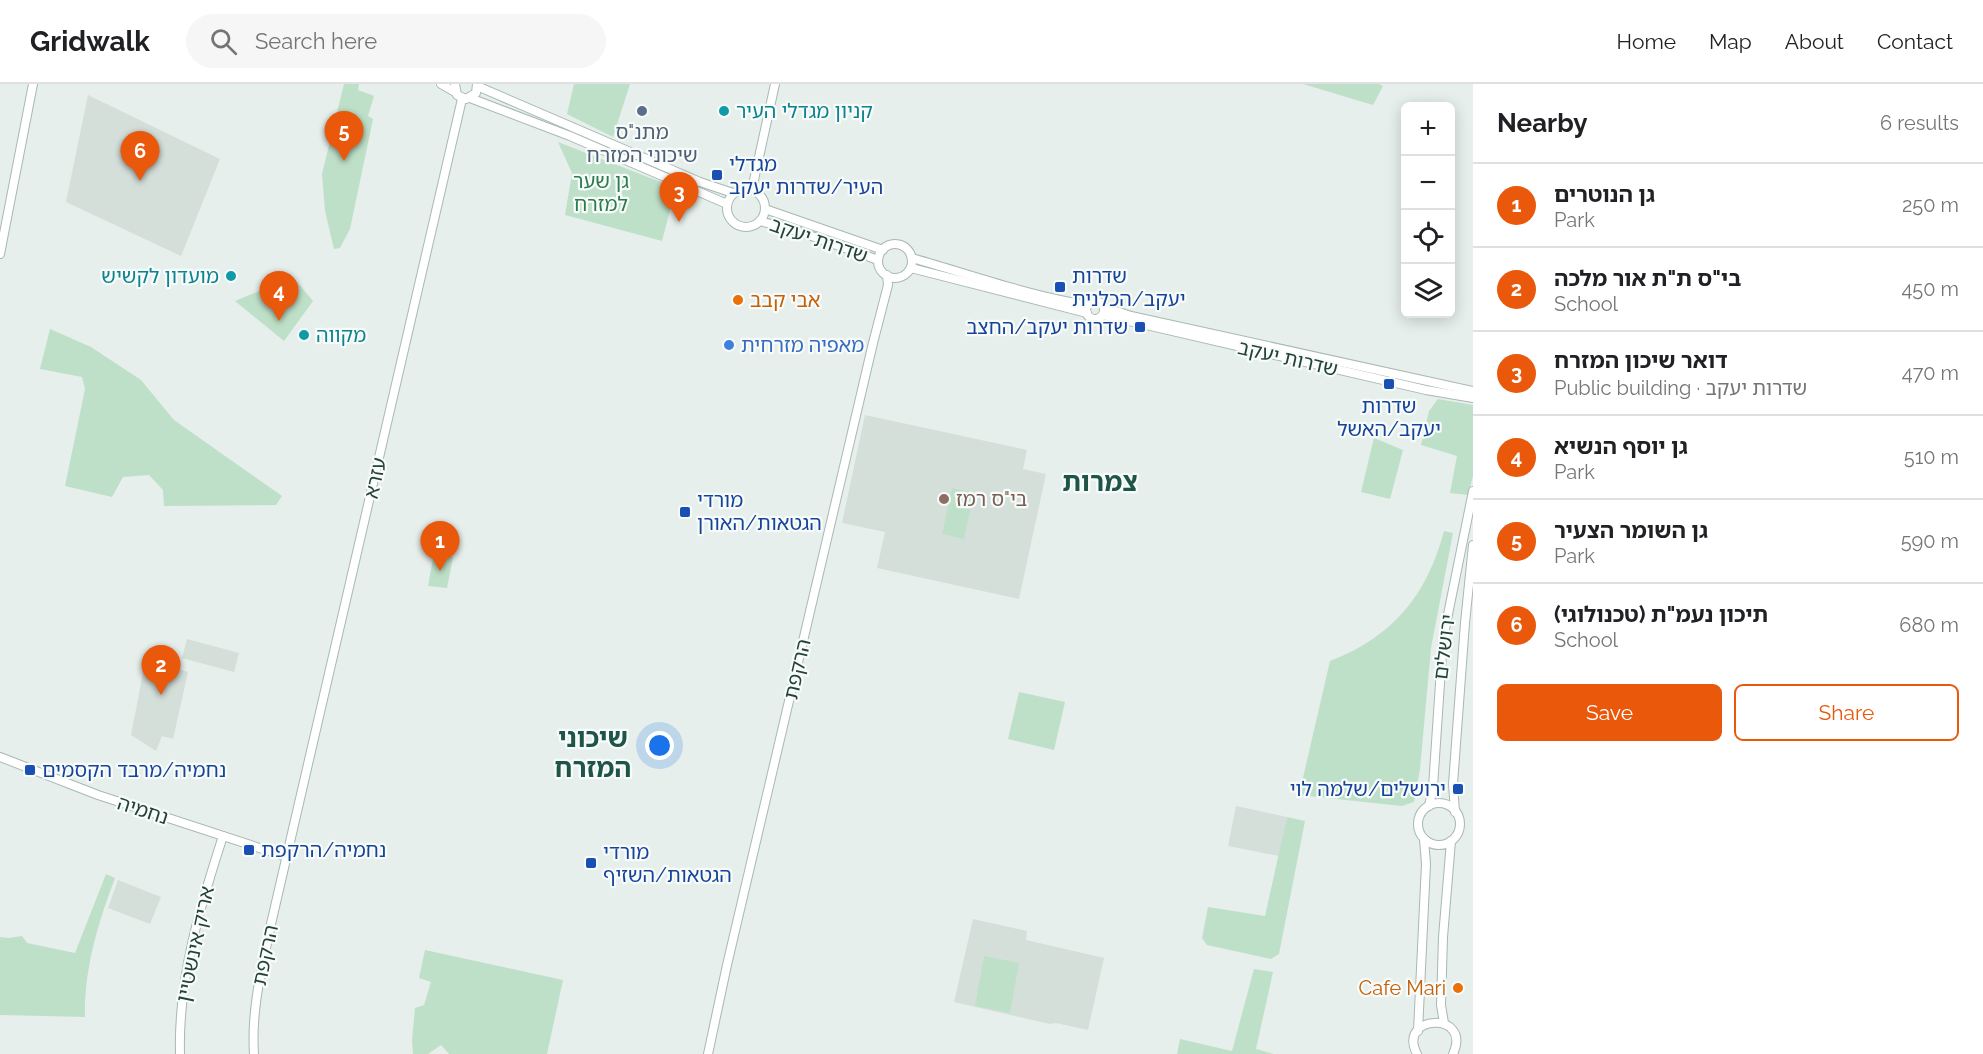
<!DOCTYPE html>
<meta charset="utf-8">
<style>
:root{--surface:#fff;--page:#f6f6f6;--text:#202124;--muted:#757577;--line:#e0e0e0;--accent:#ea580c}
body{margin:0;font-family:Raleway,"Noto Sans Hebrew",sans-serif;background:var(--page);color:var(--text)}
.controls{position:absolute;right:18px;top:18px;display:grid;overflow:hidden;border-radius:9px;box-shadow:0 3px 15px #0003}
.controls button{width:54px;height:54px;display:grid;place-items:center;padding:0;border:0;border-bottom:2px solid var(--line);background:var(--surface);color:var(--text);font:30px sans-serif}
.you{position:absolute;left:660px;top:662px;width:21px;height:21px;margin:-15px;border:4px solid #fff;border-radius:50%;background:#1a73e8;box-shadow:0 0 0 9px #1a73e833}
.badge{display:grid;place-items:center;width:39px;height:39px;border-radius:50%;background:var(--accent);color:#fff;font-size:20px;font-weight:700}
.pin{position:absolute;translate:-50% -50px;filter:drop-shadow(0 2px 3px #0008)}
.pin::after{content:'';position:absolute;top:32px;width:21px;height:18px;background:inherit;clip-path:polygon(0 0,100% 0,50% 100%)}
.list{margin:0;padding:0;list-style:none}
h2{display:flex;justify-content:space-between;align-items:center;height:78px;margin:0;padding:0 24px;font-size:26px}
h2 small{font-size:20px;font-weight:400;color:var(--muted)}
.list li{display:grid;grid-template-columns:39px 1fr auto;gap:18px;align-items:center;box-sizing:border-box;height:84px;padding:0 24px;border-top:2px solid var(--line)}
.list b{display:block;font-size:22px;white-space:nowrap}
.list p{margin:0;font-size:20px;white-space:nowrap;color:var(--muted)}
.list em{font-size:20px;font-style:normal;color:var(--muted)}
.actions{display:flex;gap:12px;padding:18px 24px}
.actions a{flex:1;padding:14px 0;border:2px solid var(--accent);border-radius:9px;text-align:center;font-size:21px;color:var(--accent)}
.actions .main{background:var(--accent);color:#fff}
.icon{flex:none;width:33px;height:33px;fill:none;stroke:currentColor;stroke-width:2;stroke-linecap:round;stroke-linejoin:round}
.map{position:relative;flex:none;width:1473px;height:970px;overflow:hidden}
header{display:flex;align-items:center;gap:36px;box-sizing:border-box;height:84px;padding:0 30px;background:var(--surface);border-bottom:2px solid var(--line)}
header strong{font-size:28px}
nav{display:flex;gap:33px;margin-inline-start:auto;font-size:21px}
.search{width:420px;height:54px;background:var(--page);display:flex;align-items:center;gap:15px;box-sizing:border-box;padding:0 21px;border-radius:33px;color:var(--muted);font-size:22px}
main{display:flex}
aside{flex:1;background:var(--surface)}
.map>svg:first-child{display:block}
</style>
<header>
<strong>Gridwalk</strong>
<div class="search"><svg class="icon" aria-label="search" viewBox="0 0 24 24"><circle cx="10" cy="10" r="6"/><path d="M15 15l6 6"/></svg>Search here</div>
<nav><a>Home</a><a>Map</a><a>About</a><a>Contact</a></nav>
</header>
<main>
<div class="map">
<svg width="1473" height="970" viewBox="0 0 1473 970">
<rect width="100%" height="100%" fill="#e6efeb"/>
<!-- built -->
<g fill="#d4dfda">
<path d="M 88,11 L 220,75 L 181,172 L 66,118 Z"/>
<path d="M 865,331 L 1027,366 L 1023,385 L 1046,390 L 1019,515 L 877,484 L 885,448 L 842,439 Z"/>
<path d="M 187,555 L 239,569 L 234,588 L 182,574 Z"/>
<path d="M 166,581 L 188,588 L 173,655 L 162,652 L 156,667 L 131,651 L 144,584 Z"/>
<path d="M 1236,722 L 1287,733 L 1279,772 L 1228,762 Z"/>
<path d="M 118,796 L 161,813 L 150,840 L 108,824 Z"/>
<path d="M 973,835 L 1027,847 L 1026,856 L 1104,874 L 1088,946 L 1056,939 L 1050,940 L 954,918 Z"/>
</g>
<!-- green -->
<g fill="#bfe0c8">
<path d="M 344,0 L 359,0 L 358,6 L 374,12 L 368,32 L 373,35 L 350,145 L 340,164 L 334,165 L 325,127 L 322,90 Z"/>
<path d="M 574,0 L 630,0 L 613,53 L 567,30 Z"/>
<path d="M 1303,0 L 1379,0 L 1383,2 L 1373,21 Z"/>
<path d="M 558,58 L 676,104 L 662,157 L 565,131 L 572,89 Z"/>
<path d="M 293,193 L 313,217 L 284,257 L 235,217 Z"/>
<path d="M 50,245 L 91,263 L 141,296 L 174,336 L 282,412 L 276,421 L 164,422 L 163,406 L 149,391 L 123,393 L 112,413 L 65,402 L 85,305 L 82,293 L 40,285 Z"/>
<path d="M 1438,315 L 1473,321 L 1473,392 L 1468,411 L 1450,409 L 1457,372 L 1421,361 L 1429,327 Z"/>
<path d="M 1374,354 L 1403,366 L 1390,415 L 1361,408 Z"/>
<path d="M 952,404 L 974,409 L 964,455 L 942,450 Z"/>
<path d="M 1444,447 L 1453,449 L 1431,564 L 1420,685 L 1414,718 L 1402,722 L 1299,711 L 1330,577 C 1393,553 1427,511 1444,447 Z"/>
<path d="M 434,469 L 453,473 L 447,504 L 428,502 Z"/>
<path d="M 1019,608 L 1065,618 L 1054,666 L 1008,655 Z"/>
<path d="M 1287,733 L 1305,737 L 1279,870 L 1271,875 L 1207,861 L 1202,854 L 1208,823 L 1265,832 Z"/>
<path d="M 106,790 L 115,794 C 98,839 84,885 85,933 L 0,931 L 0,853 L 9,854 L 22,852 L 27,859 L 75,869 Z"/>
<path d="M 425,866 L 563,896 L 547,970 L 449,970 L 441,961 L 428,970 L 413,970 L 412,956 L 415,924 L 424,921 L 431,898 L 419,894 Z"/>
<path d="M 984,872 L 1019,879 L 1010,929 L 975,922 Z"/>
<path d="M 1254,885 L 1273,888 L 1256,965 L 1274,970 L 1177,970 L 1180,955 L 1232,967 Z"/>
</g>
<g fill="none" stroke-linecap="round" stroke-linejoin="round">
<!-- minor casing -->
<g stroke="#a8b8b2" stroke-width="10">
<g id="minor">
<path d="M 441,0 L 455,8"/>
<path d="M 455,0 L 457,11 L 466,15 L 476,9 L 477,0"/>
<path d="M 477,2 L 700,98 L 733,109"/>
<path d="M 470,14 L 570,52 L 727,120"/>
<circle cx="746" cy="124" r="19"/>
<path d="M 752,105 L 775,0"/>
<path d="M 765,125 L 883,166"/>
<path d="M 760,137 L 806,150 L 878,176"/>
<circle cx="895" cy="177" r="17"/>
<path d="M 0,170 L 33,0"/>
<path d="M 912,174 C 969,190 1029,212 1088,221"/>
<path d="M 911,184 L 1087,229"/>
<circle cx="1095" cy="226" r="9"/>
<path d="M 1104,223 L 1131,232 L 1473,307"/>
<path d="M 1103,231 L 1426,306 L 1473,314"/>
<path d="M 0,673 L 98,711 L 287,773"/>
<circle cx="1439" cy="740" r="21"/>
<path d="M 1429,722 L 1433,703 L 1443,555 L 1473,407"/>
<path d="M 1455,728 L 1453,700 L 1465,539 L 1473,461"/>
<path d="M 1444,939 L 1441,921 L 1443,853 L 1451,757"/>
<path d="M 1418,947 L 1426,780 L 1424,755"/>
<path d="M 180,970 C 178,894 200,823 223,752"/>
<path d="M 254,970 C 251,925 262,884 271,840 L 462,15"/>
<path d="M 708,970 L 727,881 L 873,259 L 888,201 L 887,191"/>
<path d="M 1417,970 C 1396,930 1473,927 1453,970"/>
</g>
</g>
<!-- minor -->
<use href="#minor" stroke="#fff" stroke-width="8"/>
</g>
<!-- markers -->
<circle fill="#5c6f8a" stroke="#f7fbf9" stroke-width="2" cx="642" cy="27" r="6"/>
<g fill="#0f9aa8" stroke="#f7fbf9" stroke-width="2">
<circle cx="724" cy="27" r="6"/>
<circle cx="231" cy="192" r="6"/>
<circle cx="304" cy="251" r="6"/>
</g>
<g fill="#1a4fb4" stroke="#f7fbf9" stroke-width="2">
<rect x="711" y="85" width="12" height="12" rx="3"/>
<rect x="1054" y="197" width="12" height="12" rx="3"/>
<rect x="1134" y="237" width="12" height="12" rx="3"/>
<rect x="1383" y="294" width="12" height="12" rx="3"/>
<rect x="679" y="422" width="12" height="12" rx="3"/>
<rect x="24" y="680" width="12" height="12" rx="3"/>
<rect x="1452" y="699" width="12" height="12" rx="3"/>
<rect x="243" y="760" width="12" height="12" rx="3"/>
<rect x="585" y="773" width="12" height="12" rx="3"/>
</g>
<g fill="#e8710a" stroke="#f7fbf9" stroke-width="2">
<circle cx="738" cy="216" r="6"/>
<circle cx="1458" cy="904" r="6"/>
</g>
<circle fill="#3f7fe0" stroke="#f7fbf9" stroke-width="2" cx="729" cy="261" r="6"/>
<circle fill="#8d6e63" stroke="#f7fbf9" stroke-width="2" cx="944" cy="415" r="6"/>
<g text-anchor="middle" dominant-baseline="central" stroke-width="4.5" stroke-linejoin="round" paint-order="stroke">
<!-- culture labels -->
<g font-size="20" fill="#0d838f" stroke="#f7fbf9" text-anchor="start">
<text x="736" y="27">קניון מגדלי העיר</text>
<text x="219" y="192" text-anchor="end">מועדון לקשיש</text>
<text x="316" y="251">מקווה</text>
</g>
<!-- service labels -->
<g font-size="20" fill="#4e5e75" stroke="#f7fbf9">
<text x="642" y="48">מתנ"ס<tspan x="642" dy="23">שיכוני המזרח</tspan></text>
</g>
<!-- transit labels -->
<g font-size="20" fill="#164399" stroke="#f7fbf9" text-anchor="start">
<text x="729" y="80">מגדלי<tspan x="729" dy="23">העיר/שדרות יעקב</tspan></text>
<text x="1072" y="192">שדרות<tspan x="1072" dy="23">יעקב/הכלנית</tspan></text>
<text x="1128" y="243" text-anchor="end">שדרות יעקב/החצב</text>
<text x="1389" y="322" text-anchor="middle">שדרות<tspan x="1389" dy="23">יעקב/האשל</tspan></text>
<text x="697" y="416">מורדי<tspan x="697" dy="23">הגטאות/האורן</tspan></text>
<text x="42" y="686">נחמיה/מרבד הקסמים</text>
<text x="1446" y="705" text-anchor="end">ירושלים/שלמה לוי</text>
<text x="261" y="766">נחמיה/הרקפת</text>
<text x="603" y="768">מורדי<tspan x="603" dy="23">הגטאות/השזיף</tspan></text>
</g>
<!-- park labels -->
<g font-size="20" fill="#2d7a4b" stroke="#f7fbf9">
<text x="601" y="97">גן שער<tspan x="601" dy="23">למזרח</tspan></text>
</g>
<!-- street labels -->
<g font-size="20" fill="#24423a" stroke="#f7fbf9">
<text transform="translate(819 156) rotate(19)">שדרות יעקב</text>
<text transform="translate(1288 274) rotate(13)">שדרות יעקב</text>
<text transform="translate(375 394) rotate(-77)">עזרא</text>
<text transform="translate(1444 563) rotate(-83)">ירושלים</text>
<text transform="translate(797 585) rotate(-77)">הרקפת</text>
<text transform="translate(143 726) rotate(18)">נחמיה</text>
<text transform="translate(195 860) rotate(-78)">אריק אינשטיין</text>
<text transform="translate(265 871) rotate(-78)">הרקפת</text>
</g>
<!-- food labels -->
<g font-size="20" fill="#c56008" stroke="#f7fbf9" text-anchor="start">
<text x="750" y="216">אבי קבב</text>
<text x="1446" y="904" text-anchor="end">Cafe Mari</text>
</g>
<!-- shop labels -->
<g font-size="20" fill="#366cbe" stroke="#f7fbf9" text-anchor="start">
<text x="741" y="261">מאפיה מזרחית</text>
</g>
<!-- education labels -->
<g font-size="20" fill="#785e54" stroke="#f7fbf9" text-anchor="start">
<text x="956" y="415">בי"ס רמז</text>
</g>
<!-- district labels -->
<g font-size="26" font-weight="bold" fill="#1f5548" stroke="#f7fbf9">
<text x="1100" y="398">צמרות</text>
<text x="593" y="654">שיכוני<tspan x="593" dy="30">המזרח</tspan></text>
</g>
</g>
</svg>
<div class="controls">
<button>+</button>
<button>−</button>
<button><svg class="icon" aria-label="locate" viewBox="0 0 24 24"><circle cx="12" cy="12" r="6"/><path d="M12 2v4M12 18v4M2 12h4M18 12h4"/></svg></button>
<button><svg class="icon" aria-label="layers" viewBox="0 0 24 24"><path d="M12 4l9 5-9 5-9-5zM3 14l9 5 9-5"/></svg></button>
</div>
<div class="you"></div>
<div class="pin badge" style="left:440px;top:487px">1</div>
<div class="pin badge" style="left:161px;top:611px">2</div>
<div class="pin badge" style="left:679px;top:138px">3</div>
<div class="pin badge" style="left:279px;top:237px">4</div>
<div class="pin badge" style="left:344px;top:77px">5</div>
<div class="pin badge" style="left:140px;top:97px">6</div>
</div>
<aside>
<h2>Nearby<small>6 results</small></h2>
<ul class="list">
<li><span class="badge">1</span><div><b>גן הנוטרים</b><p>Park</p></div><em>250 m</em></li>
<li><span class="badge">2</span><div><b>בי&quot;ס ת&quot;ת אור מלכה</b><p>School</p></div><em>450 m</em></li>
<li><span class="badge">3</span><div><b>דואר שיכון המזרח</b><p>Public building · שדרות יעקב</p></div><em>470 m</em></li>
<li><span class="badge">4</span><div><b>גן יוסף הנשיא</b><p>Park</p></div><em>510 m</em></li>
<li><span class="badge">5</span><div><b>גן השומר הצעיר</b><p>Park</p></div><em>590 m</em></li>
<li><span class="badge">6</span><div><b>תיכון נעמ&quot;ת (טכנולוגי)</b><p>School</p></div><em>680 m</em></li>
</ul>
<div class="actions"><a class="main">Save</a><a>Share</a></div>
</aside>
</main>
